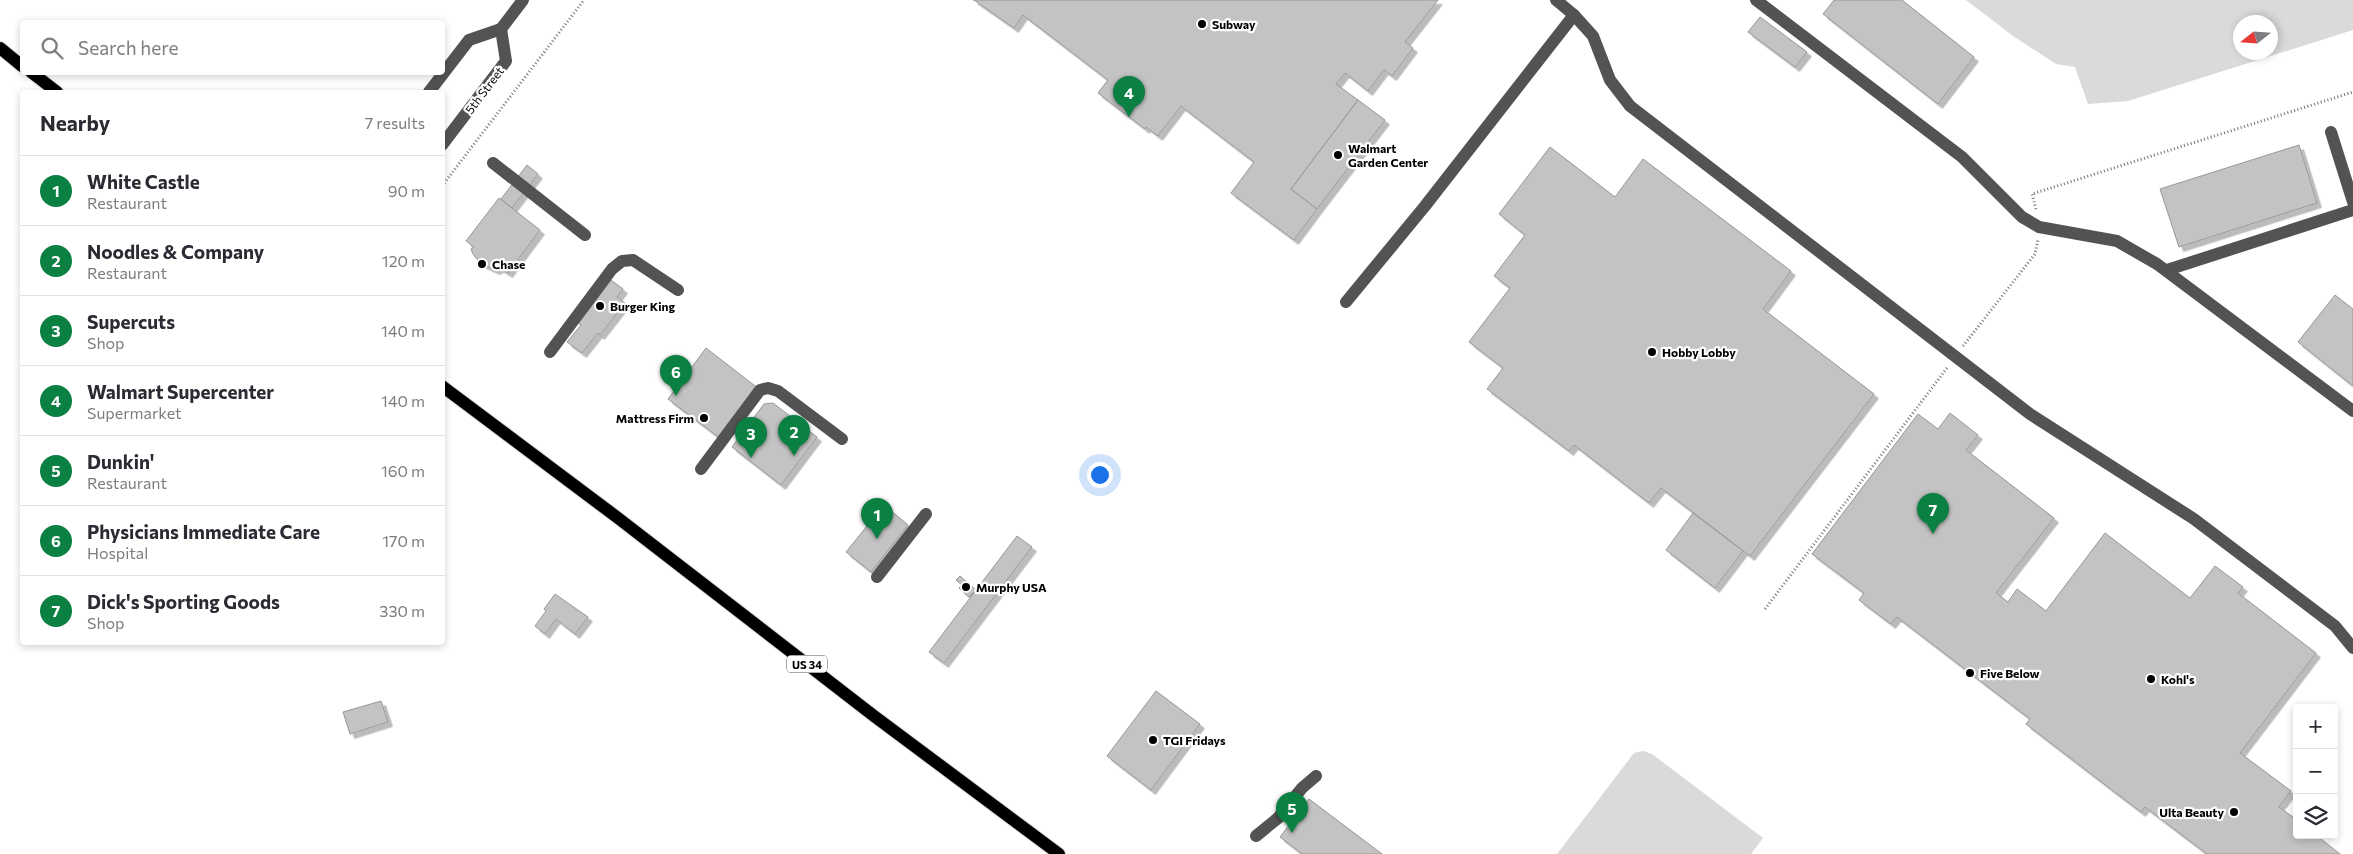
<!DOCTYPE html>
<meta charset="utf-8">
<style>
:root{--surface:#fff;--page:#f7f7f7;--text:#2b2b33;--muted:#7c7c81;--line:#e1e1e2;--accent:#0b8043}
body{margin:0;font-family:Commissioner,sans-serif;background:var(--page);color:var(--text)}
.controls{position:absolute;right:15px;bottom:15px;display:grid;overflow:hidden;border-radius:5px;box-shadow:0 2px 8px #0003}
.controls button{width:45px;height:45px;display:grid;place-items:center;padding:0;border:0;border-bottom:1px solid var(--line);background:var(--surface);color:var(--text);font:25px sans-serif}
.compass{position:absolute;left:2233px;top:15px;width:45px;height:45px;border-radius:50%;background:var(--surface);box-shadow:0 2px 8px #0003;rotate:253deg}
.you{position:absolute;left:1099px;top:474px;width:18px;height:18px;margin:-12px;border:4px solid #fff;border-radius:50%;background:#1a73e8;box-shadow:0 0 0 8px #1a73e833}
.badge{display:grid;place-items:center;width:32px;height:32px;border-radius:50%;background:var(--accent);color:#fff;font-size:16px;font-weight:700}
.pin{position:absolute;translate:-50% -41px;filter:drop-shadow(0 1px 2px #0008)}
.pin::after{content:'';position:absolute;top:26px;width:18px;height:15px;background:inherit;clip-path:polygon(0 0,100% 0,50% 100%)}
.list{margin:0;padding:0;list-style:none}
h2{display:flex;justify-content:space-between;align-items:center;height:65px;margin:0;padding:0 20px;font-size:21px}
h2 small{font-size:16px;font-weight:400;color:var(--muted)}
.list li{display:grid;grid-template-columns:32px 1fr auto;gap:15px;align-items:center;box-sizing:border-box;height:70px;padding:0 20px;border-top:1px solid var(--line)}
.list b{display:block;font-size:19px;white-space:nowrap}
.list p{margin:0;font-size:16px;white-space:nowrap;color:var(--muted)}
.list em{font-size:16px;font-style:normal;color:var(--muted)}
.icon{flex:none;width:28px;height:28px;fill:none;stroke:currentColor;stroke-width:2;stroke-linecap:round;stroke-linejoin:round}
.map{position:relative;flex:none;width:2353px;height:854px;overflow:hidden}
.search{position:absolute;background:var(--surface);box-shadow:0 2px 8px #0003;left:20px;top:20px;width:425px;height:55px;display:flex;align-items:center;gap:12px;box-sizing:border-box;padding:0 18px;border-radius:5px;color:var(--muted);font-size:19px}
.panel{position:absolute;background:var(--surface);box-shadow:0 2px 8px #0003;left:20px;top:90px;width:425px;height:555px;border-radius:5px}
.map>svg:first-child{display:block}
</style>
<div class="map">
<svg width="2353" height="854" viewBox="0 0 2353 854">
<defs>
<filter id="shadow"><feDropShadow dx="4.5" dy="4.5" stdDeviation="0" flood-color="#0004"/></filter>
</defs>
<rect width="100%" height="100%" fill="#fff"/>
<!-- green -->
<g fill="#dadada" fill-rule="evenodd">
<path d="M 1966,0 L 2353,0 L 2353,30 L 2128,101 L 2088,104 L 2075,67 L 2056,64 L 2013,36 ZM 2240,22 L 2270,22 L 2270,52 L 2240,52 Z"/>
<path d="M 1643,751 L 1652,754 L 1763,838 L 1751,854 L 1557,854 L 1634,753 Z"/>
</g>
<!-- building -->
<g fill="#c3c3c3" stroke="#979797" filter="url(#shadow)">
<path d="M 974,0 L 973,0 L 1438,0 L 1405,42 L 1413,48 L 1392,76 L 1384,70 L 1368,91 L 1345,73 L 1336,84 L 1358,100 L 1291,189 L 1317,209 L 1294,240 L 1231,193 L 1254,162 L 1181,106 L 1158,136 L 1146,127 L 1145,129 L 1098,93 L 1108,80 L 1023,15 L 1014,28 Z"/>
<path d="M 1834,0 L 1902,0 L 1974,57 L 1938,104 L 1823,14 Z"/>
<path d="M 1760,17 L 1807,52 L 1795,67 L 1748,32 Z"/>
<path d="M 1358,100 L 1385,120 L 1317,209 L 1291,189 Z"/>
<path d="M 2299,145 L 2317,203 L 2179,247 L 2160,189 Z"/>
<path d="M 1550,147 L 1615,197 L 1643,159 L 1791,271 L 1763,309 L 1874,394 L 1750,556 L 1661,488 L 1649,503 L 1574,445 L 1569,451 L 1487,389 L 1503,368 L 1469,342 L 1510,288 L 1494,276 L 1525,235 L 1499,214 Z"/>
<path d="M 527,165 L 538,174 L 512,208 L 501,199 Z"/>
<path d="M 499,198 L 540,230 L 508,273 L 500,268 L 495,270 L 480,263 L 473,254 L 471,249 L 474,247 L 466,241 Z"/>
<path d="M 611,280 L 623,289 L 617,297 L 625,303 L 600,335 L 598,333 L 582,353 L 567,342 L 581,325 L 578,323 Z"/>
<path d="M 2335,295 L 2353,309 L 2353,386 L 2298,342 Z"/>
<path d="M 706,348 L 759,389 L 721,439 L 668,399 Z"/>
<path d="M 773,403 L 817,437 L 781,485 L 732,447 L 764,404 Z"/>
<path d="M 1950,413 L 1978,435 L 1966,450 L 2054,518 L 1996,593 L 2008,602 L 2017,589 L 2046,611 L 2105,533 L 2190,598 L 2215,566 L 2243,587 L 2238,593 L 2316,653 L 2240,753 L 2291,791 L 2279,807 L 2297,820 L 2297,835 L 2316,835 L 2340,854 L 2207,854 L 2145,807 L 2141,812 L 2108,787 L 2026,724 L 2030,719 L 1897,617 L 1891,624 L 1859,600 L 1864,593 L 1812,554 L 1918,414 L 1938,429 Z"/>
<path d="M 884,505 L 908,525 L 871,572 L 846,552 Z"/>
<path d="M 1693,513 L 1743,551 L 1715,588 L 1666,550 Z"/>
<path d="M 1017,536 L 1032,547 L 944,663 L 929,652 Z"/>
<path d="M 960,576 L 976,590 L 969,597 L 959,588 L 962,585 L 956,580 Z"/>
<path d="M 555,594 L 588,617 L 575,634 L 556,619 L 545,634 L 535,626 L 546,611 L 544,609 Z"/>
<path d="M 1156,691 L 1200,724 L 1151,790 L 1107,756 Z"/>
<path d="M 381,701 L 388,722 L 350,734 L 343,712 Z"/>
<path d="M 1309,799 L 1382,854 L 1302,854 L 1280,837 Z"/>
</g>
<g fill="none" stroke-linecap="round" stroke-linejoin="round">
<!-- major casing -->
<g stroke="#dbdbdb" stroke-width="14">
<g id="major">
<path d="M 0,48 L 22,66"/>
<path d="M 31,72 L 57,92"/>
<path d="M 442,386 L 618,518 L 874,716 L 1059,854"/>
</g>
</g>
<!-- path -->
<g stroke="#757575" stroke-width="3" stroke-dasharray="1 2.5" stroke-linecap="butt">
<path d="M 442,186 L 584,0"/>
<path d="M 2036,209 L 2032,194 L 2353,92"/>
<path d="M 442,239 L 443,240"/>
<path d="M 1963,346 L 2035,254 L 2038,240"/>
<path d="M 1765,609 L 1947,368"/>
</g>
<!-- minor -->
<g stroke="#535353" stroke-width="12">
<path d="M 1556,0 L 1574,15 L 1593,36 L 1610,80 L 1630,106 L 2030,414 L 2194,519 L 2335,626 L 2353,648"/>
<path d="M 1756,0 L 1962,157 L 2022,217 L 2039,227 L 2117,241 L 2157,264 L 2353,411"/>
<path d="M 429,92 L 469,40 L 501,29 L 523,0"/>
<path d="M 2331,132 L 2353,202"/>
<path d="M 442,145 L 506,61 L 501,29"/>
<path d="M 493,163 L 585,235"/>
<path d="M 2167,270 L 2353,210"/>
<path d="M 1346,302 L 1425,206 L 1574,15"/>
<path d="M 550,352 L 612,269 L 622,261 L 633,260 L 678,290"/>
<path d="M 701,469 L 760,390 L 768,388 L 778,391 L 842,439"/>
<path d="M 877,577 L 926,514"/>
<path d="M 1256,836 L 1278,818 L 1302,788 L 1316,776"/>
</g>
<!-- major -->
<use href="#major" stroke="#000" stroke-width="12"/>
</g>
<!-- markers -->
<g fill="#000" stroke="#fff" stroke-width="2">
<circle cx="1202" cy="24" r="5"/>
<circle cx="1338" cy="155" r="5"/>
<circle cx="482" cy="264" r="5"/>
<circle cx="600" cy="306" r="5"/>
<circle cx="1652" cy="352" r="5"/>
<circle cx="704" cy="418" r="5"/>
<circle cx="966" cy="587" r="5"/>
<circle cx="1970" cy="673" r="5"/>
<circle cx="2151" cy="679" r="5"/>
<circle cx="1153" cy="740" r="5"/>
<circle cx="2234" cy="812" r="5"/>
</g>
<g text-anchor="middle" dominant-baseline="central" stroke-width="4.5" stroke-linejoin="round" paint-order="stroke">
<!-- shield labels -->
<rect fill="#fff" stroke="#4c4c4c" stroke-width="1" x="787" y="655.5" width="40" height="17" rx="4"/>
<g font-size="11" font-weight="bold" fill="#000">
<text x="807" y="664">US 34</text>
</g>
<!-- poi labels -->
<g font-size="12" font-weight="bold" fill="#000" stroke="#fff" text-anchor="start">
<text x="1212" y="24">Subway</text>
<text x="1348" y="148">Walmart<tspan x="1348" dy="14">Garden Center</tspan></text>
<text x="492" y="264">Chase</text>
<text x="610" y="306">Burger King</text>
<text x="1662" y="352">Hobby Lobby</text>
<text x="694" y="418" text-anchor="end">Mattress Firm</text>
<text x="976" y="587">Murphy USA</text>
<text x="1980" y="673">Five Below</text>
<text x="2161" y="679">Kohl's</text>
<text x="1163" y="740">TGI Fridays</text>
<text x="2224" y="812" text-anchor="end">Ulta Beauty</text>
</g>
<!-- street labels -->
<g font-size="12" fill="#000" stroke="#fff">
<text transform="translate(484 90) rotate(-53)">5th Street</text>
</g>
</g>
</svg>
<div class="controls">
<button>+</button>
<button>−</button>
<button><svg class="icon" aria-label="layers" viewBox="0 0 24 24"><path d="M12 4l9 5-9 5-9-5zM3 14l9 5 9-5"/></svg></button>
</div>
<svg class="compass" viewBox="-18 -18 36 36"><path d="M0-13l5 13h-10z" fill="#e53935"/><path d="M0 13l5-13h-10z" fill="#7c7c81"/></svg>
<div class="you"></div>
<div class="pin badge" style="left:877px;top:539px">1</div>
<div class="pin badge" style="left:794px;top:456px">2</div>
<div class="pin badge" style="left:751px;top:458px">3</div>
<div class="pin badge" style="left:1129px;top:117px">4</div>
<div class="pin badge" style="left:1292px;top:833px">5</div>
<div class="pin badge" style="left:676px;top:396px">6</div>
<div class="pin badge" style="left:1933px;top:534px">7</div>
<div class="search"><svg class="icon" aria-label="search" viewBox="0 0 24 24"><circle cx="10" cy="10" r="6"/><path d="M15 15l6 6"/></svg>Search here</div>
<section class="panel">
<h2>Nearby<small>7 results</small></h2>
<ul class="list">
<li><span class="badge">1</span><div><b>White Castle</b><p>Restaurant</p></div><em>90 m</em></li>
<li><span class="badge">2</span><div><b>Noodles &amp; Company</b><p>Restaurant</p></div><em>120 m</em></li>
<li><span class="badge">3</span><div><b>Supercuts</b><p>Shop</p></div><em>140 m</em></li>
<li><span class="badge">4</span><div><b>Walmart Supercenter</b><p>Supermarket</p></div><em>140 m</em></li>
<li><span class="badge">5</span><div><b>Dunkin'</b><p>Restaurant</p></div><em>160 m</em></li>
<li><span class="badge">6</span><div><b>Physicians Immediate Care</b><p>Hospital</p></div><em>170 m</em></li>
<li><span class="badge">7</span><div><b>Dick's Sporting Goods</b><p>Shop</p></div><em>330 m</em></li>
</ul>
</section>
</div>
